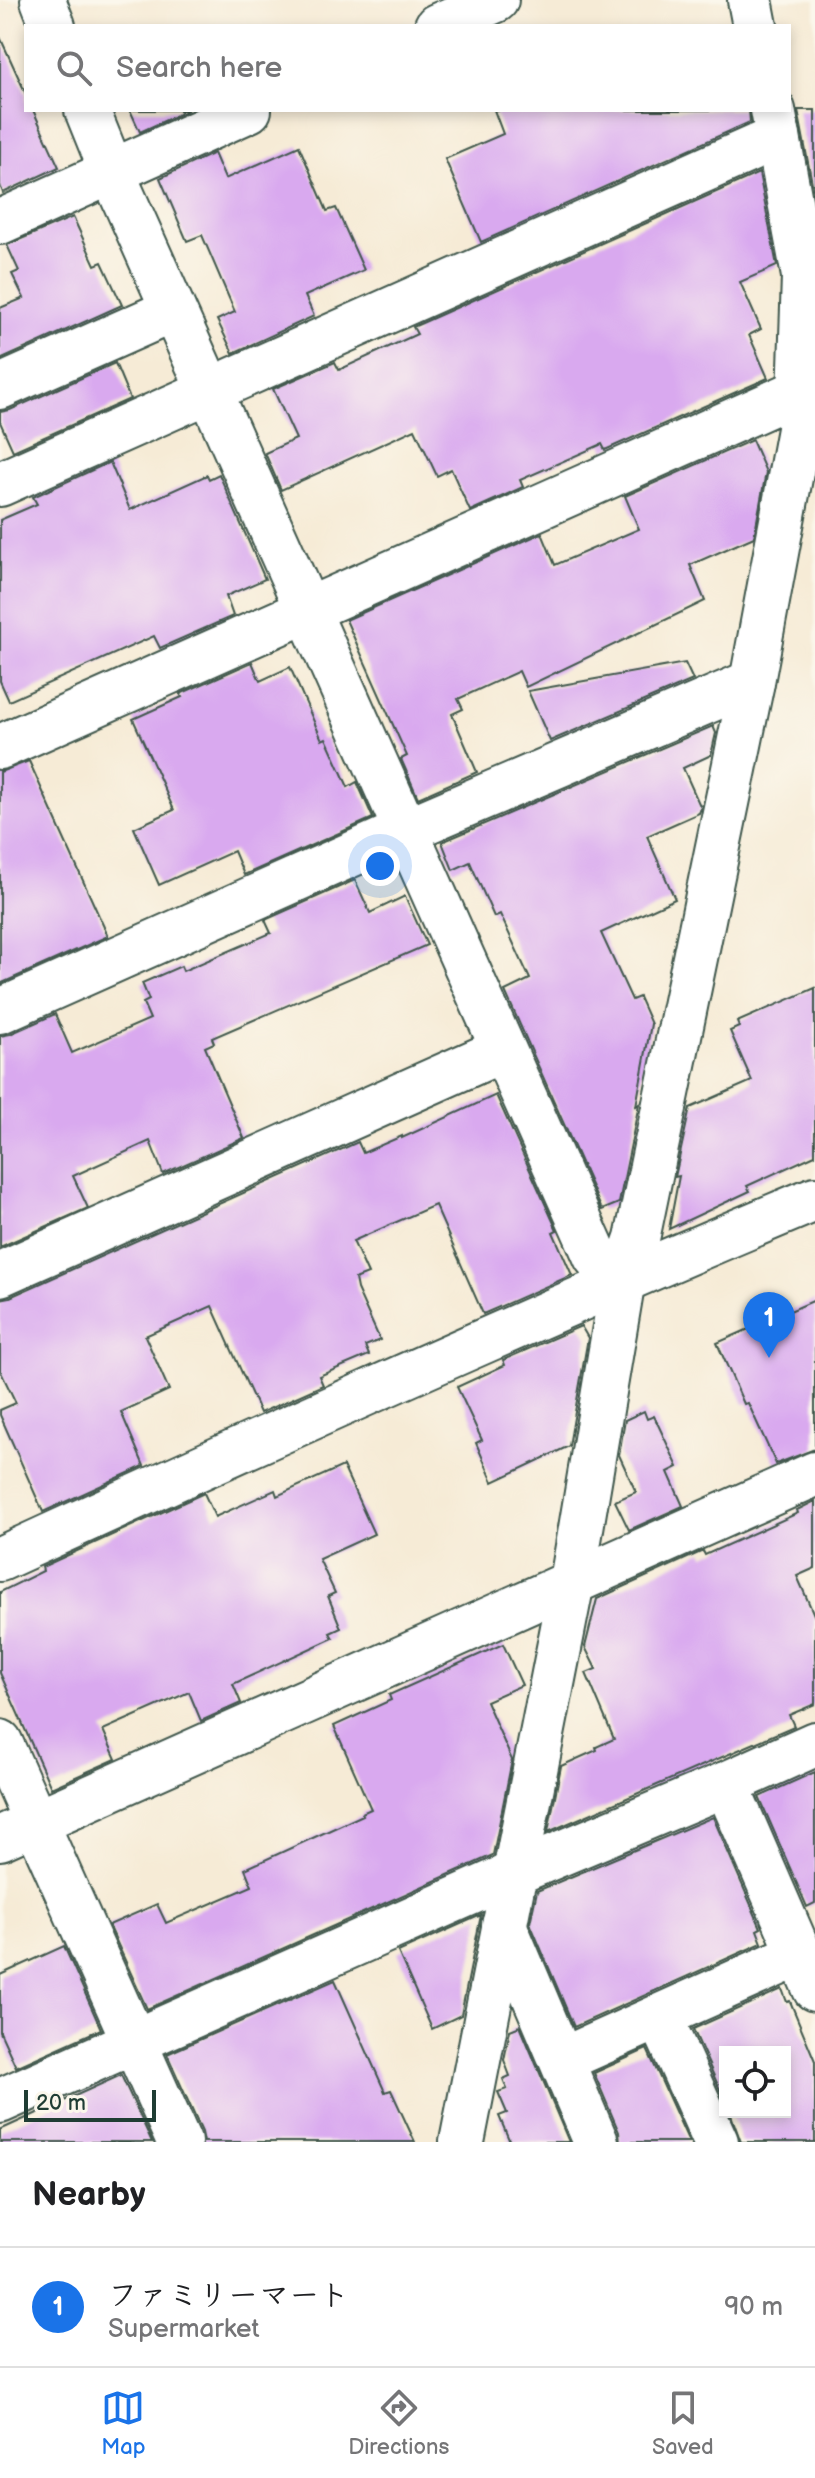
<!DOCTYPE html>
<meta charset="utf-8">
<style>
:root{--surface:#fff;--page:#f6f6f6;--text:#202124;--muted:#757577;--line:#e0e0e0;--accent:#1a73e8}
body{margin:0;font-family:"Balsamiq Sans","Klee One",sans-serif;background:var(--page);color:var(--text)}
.controls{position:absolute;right:24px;bottom:24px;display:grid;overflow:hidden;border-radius:0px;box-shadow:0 4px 12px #0003}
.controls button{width:72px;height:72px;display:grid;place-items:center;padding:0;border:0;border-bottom:2px solid var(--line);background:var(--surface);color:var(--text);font:40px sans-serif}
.scale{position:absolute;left:24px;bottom:20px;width:132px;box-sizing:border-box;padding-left:8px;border:4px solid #1f3d34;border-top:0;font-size:22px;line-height:28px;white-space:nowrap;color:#1f3d34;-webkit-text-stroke:6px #fbf7ec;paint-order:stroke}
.you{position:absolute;left:380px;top:866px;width:28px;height:28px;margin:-20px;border:6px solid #fff;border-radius:50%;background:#1a73e8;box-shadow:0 0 0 12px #1a73e833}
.badge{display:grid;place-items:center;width:52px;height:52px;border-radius:50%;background:var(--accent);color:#fff;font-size:26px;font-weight:700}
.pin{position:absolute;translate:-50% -66px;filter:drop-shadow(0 2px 4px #0008)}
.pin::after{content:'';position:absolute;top:42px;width:28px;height:24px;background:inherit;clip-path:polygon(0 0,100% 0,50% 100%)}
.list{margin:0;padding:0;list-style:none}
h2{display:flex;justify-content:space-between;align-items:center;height:104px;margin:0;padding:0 32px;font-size:34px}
h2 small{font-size:26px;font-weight:400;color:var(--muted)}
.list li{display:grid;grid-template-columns:52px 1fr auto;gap:24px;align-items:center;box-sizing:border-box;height:120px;padding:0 32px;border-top:2px solid var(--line)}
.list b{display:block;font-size:30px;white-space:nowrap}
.list p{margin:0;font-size:26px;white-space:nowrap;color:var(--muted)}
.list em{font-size:26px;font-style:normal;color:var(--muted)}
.icon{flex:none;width:44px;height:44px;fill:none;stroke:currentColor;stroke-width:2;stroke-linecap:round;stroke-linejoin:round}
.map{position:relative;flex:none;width:815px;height:2142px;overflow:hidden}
.search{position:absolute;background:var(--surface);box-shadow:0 4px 12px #0003;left:24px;right:24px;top:24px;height:88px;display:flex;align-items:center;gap:20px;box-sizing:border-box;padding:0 28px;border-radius:0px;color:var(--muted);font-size:30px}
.sheet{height:224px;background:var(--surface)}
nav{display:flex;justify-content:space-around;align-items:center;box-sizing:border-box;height:112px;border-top:2px solid var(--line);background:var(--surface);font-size:22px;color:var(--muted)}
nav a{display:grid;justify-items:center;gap:4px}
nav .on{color:var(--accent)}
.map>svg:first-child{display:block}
</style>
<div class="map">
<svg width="815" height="2142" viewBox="0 0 815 2142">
<rect width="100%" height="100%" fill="#fbf7ec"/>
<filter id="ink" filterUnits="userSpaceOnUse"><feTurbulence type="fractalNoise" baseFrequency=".0125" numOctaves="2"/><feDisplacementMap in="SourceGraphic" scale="16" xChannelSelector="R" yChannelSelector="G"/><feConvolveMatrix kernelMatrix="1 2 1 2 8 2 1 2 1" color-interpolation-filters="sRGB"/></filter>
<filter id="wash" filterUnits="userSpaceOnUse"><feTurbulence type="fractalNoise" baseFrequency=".006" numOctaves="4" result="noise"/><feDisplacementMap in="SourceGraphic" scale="32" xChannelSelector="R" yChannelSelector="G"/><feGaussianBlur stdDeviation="1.8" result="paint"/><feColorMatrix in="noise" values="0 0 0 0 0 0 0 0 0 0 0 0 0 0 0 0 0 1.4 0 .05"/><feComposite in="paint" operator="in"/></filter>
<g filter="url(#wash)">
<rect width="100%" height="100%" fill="#f6ebd6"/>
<g id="blocks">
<!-- building -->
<g fill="#d9a9ef">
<path d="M 0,37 L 26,94 L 26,110 L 33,110 L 59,167 L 3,193 L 0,185 Z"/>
<path d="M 130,110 L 188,110 L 140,132 Z"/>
<path d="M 494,110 L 749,110 L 750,122 L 481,242 L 445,159 L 503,134 Z"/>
<path d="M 798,110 L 815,110 L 815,199 Z"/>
<path d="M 299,146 L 327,211 L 336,208 L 364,270 L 305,296 L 314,316 L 233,353 L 217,320 L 235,312 L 202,235 L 187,241 L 160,178 L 214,153 L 225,179 Z"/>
<path d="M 759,173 L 777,266 L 740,282 L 761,329 L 749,335 L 768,378 L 605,450 L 602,444 L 520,480 L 523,487 L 470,511 L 451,469 L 437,476 L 415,429 L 281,490 L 265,453 L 296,439 L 273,389 L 335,362 L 339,370 L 417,334 L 413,327 Z"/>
<path d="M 73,217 L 95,265 L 102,262 L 122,305 L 0,360 L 0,308 L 24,298 L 12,274 L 19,271 L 7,245 Z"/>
<path d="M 115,363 L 130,399 L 13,451 L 0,422 L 0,412 L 10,410 Z"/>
<path d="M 752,440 L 766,472 L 754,537 L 690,565 L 705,601 L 526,687 L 519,671 L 458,699 L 463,709 L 452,714 L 477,772 L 418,798 L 401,759 L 407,756 L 346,620 L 542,533 L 555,565 L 639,529 L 625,496 Z"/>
<path d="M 110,462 L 130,510 L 207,475 L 209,479 L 219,474 L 265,579 L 226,596 L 233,616 L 160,648 L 154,636 L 9,701 L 0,681 L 0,520 L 37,504 L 33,497 Z"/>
<path d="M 252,662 L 260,681 L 290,667 L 322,740 L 326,738 L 348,787 L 357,782 L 373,818 L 244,875 L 234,851 L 159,885 L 134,828 L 174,810 L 133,719 L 182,697 L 180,694 Z"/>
<path d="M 685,663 L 693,680 L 550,741 L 528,691 Z"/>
<path d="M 713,726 L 716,733 L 711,755 L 683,768 L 701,808 L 699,813 L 647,836 L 675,899 L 601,933 L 632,1000 L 639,997 L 651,1024 L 636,1106 L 639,1104 L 619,1203 L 602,1210 L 505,991 L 530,979 L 500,914 L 494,917 L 470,862 L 453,870 L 442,842 Z"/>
<path d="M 29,761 L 108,936 L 0,984 L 0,772 Z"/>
<path d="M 355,880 L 370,913 L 405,896 L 427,945 L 212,1038 L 214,1043 L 205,1047 L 244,1138 L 163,1174 L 150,1141 L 73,1176 L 88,1208 L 0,1247 L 0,1036 L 10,1034 L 55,1014 L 72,1053 L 150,1019 L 143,1003 L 149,1000 L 142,983 L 181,966 L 183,971 L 271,933 L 265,920 Z"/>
<path d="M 815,988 L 815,1155 L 747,1186 L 750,1191 L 669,1229 L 679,1176 L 675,1177 L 690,1108 L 752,1081 L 730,1031 L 739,1027 L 737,1022 Z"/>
<path d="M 496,1095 L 557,1230 L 553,1232 L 572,1275 L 483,1314 L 435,1205 L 353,1241 L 368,1274 L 355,1279 L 357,1289 L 380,1340 L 365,1346 L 369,1355 L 319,1376 L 323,1385 L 260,1413 L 212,1306 L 145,1336 L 169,1390 L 121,1412 L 144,1466 L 43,1512 L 0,1415 L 0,1410 L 16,1403 L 0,1370 L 0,1299 L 10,1297 L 358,1142 L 363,1153 L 402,1136 L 402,1138 Z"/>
<path d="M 815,1300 L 815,1449 L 776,1464 L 748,1403 L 744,1404 L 717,1343 Z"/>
<path d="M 581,1326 L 588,1338 L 569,1446 L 493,1482 L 476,1443 L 482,1440 L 457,1387 L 505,1365 L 503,1360 Z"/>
<path d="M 644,1411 L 647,1419 L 654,1416 L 678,1467 L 668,1472 L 683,1506 L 629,1530 L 615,1501 L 636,1492 L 619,1455 L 625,1420 Z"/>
<path d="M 343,1466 L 374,1534 L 319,1559 L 335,1593 L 328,1596 L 341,1628 L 330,1633 L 333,1638 L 233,1684 L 241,1703 L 201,1721 L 189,1692 L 103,1730 L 116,1759 L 51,1788 L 0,1673 L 0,1592 L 43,1571 L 42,1567 L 204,1493 L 215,1517 L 275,1490 L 277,1496 Z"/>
<path d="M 815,1501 L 815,1568 L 797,1576 L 815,1617 L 815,1704 L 789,1715 L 794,1726 L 548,1832 L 561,1766 L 597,1750 L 596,1747 L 614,1739 L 586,1673 L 596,1669 L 585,1647 L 597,1599 L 703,1551 L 705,1555 L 798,1513 L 797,1510 Z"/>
<path d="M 503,1644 L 522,1685 L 486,1701 L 512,1760 L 493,1855 L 147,2009 L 109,1925 L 157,1904 L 166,1923 L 252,1886 L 245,1869 L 363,1815 L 362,1813 L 371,1809 L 334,1726 L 391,1700 L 389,1695 Z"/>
<path d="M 815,1772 L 815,1903 L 807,1907 L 759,1797 Z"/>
<path d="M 713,1817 L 761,1928 L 757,1930 L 762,1943 L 574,2027 L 530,1923 L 537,1891 Z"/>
<path d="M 481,1915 L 461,2015 L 432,2029 L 398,1952 Z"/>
<path d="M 64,1946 L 101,2029 L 16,2067 L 0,2032 L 0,1975 Z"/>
<path d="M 335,1980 L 385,2092 L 391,2090 L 415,2142 L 204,2142 L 202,2132 L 167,2054 Z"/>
<path d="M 782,1989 L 787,2002 L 790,2001 L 815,2061 L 815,2142 L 741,2142 L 730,2112 L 785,2112 L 785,2052 L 725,2052 L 725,2101 L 693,2029 Z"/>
<path d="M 520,2026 L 569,2142 L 510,2142 L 499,2116 L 507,2113 L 498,2092 L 507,2089 L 503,2079 L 510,2076 L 504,2060 L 510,2030 Z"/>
<path d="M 647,2049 L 689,2142 L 620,2142 L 619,2132 L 594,2073 Z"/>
<path d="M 121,2075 L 152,2142 L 0,2142 L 0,2130 Z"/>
</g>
</g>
</g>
<g filter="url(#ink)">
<use href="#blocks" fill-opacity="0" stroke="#3f574c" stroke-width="2"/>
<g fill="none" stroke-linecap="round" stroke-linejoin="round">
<!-- minor casing -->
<g stroke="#3f574c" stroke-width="48">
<g id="minor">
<path d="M 43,0 L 53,26"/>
<path d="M 750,0 L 755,26"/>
<path d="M 437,26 L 496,0"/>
<path d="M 87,110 L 112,172 L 596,1257 L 608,1271 L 623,1279"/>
<path d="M 0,222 L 249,110"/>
<path d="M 0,387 L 173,310"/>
<path d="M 0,484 L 778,137"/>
<path d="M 0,747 L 800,391"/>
<path d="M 0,1011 L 404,831 L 752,682"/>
<path d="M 0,1274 L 502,1050"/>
<path d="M 0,1559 C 270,1435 541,1313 815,1199"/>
<path d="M 0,1742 L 179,2142"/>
<path d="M 726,1784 L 815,1989"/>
<path d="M 0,1838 L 815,1474"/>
<path d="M 504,1925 L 596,2142"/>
<path d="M 660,2017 L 716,2142"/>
<path d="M 562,2060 L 799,1954"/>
<path d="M 0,2101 L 517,1872 L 726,1784 L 815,1744"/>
<path d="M 462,2142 L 572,1582 L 623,1279 L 637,1239 L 752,682 L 799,429 L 804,276 L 773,110"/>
</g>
</g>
<!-- minor -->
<use href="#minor" stroke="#fff" stroke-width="44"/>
</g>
</g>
</svg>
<div class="controls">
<button><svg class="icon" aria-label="locate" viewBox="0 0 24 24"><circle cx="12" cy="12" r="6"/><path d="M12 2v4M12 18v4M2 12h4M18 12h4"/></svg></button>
</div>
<div class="scale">20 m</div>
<div class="you"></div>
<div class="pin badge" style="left:769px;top:1358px">1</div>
<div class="search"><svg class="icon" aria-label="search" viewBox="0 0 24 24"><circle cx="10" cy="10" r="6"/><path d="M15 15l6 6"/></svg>Search here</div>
</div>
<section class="sheet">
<h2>Nearby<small></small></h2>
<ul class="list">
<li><span class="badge">1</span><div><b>ファミリーマート</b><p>Supermarket</p></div><em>90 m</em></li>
</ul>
</section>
<nav>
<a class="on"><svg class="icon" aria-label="map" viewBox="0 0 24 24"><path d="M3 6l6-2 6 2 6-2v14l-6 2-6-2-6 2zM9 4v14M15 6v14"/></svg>Map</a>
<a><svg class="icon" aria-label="directions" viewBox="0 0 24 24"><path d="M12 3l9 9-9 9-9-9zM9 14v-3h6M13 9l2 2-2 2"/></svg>Directions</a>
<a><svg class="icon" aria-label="saved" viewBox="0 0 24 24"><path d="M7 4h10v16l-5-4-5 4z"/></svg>Saved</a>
</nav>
